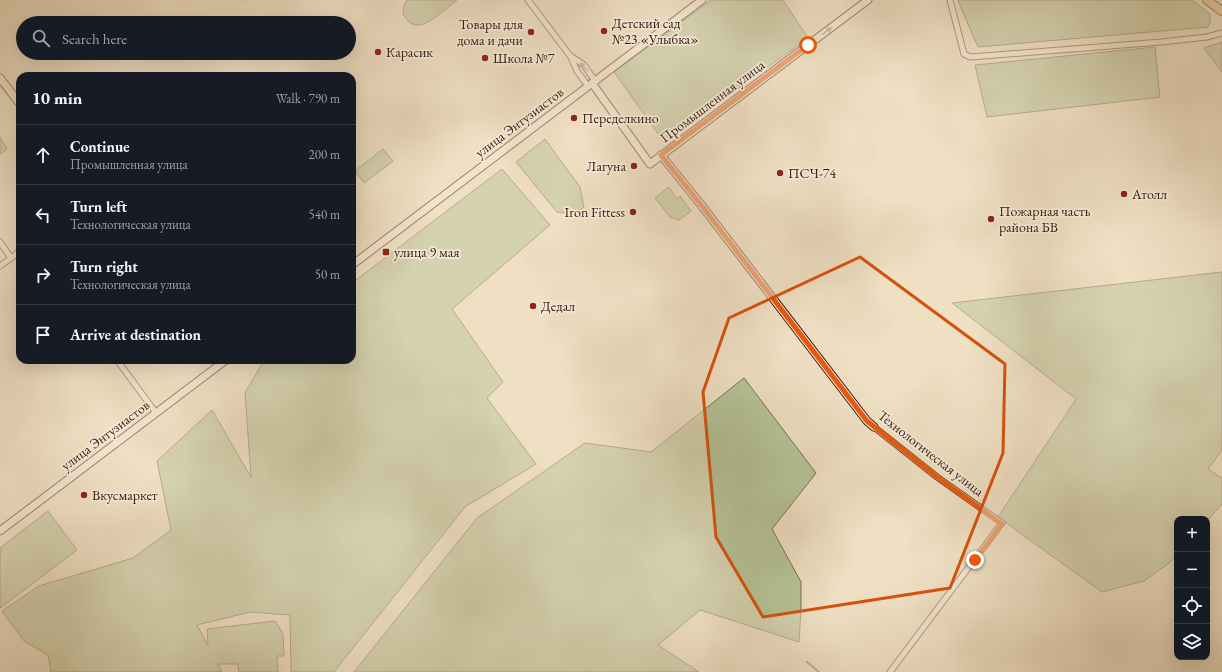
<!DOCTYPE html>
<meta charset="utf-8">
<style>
:root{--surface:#171b24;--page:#242831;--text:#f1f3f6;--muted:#9ea1a6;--line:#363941}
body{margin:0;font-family:"EB Garamond",serif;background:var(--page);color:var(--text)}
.controls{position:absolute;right:12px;bottom:12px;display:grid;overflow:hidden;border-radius:8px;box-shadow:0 4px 16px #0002}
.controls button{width:36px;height:36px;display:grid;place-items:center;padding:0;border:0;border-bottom:1px solid var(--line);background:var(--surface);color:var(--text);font:20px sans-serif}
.stop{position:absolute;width:12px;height:12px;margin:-9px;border:3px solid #ea580c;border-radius:50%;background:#fff}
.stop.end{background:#ea580c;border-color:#fff;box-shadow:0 1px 4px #0008}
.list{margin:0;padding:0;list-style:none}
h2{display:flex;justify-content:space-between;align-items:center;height:52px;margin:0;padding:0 16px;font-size:17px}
h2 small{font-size:13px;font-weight:400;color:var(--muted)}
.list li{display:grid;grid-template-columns:26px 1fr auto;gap:12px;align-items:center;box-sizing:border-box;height:60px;padding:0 16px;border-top:1px solid var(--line)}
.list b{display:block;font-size:15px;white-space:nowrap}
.list p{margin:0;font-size:13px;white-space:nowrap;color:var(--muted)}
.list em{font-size:13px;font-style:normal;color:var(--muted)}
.icon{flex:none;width:22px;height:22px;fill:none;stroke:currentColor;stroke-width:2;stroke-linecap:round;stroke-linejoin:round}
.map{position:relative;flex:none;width:1222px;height:672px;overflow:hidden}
.search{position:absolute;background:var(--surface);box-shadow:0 4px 16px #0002;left:16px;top:16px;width:340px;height:44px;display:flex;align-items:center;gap:10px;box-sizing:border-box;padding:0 14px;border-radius:22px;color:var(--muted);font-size:15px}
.panel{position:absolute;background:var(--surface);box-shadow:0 4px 16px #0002;left:16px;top:72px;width:340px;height:292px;border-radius:12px}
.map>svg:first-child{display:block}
</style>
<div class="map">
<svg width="1222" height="672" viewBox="0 0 1222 672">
<rect width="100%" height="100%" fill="#efdfc3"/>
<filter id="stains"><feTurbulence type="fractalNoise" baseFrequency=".005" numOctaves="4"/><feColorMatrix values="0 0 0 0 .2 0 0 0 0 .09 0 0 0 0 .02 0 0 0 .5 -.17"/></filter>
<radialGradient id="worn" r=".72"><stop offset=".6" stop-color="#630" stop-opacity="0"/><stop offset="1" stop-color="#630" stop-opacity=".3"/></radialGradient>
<!-- green -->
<g fill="#b5c397" stroke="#756d51">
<path d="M 407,0 L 457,0 C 448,7 428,26 417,25 C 410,25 406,19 403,13 L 404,5 Z"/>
<path d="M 711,0 L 783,0 L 808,38 L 664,142 L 614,72 Z"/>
<path d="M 960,0 L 1192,0 L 1210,14 L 1210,22 L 1208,27 L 978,47 L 958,1 Z"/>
<path d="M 1222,42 L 1222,72 L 1204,48 Z"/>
<path d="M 1155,47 L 1160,97 L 987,117 L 975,65 Z"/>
<path d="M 0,137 L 7,149 L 0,154 Z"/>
<path d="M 545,139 L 580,187 L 584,207 L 574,214 L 557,212 L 516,162 Z"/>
<path d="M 383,149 L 393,161 L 364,183 L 355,171 Z"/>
<path d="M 502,169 L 550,225 L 452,309 L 503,382 L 487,398 L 536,464 L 465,507 L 334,672 L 291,672 L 290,615 L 250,612 L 197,625 L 208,645 L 207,629 L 275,621 L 283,634 L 284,656 L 277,656 L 278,672 L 239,672 L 238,664 L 218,664 L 222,672 L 51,672 L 48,655 L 24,641 L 2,611 L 39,586 L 133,558 L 171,530 L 157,461 L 212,410 L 251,477 L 245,393 L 264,360 L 352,360 L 352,283 Z"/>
<path d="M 669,187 L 677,199 L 680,196 L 691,211 L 679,220 L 670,217 L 655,198 Z"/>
<path d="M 1222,272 L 1222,450 L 1208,469 L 1222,478 L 1222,504 L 1207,521 L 1207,519 L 1177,519 L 1177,555 L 1169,563 L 1144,581 L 1102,592 L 998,517 L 1076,399 L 952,303 Z"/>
<path d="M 744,378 L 816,473 L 772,529 L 801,582 L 801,608 L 799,642 L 700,610 L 658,645 L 699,672 L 354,672 L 477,518 L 585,443 L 651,452 Z"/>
<path d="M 48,511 L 77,550 L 0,608 L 0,548 Z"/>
</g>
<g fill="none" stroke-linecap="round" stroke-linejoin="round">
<!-- stream -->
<path stroke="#727b6d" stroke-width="2" d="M 807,662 L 819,672"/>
<!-- street casing -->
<g stroke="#644939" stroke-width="7">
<g id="street">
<path d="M 528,0 L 571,57 L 577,71 L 588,86"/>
<path d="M 950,0 L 964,54 L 970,57 L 1161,42 L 1207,37 L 1222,33"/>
<path d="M 572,57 L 584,65 L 595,81"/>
<path d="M 0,242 L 11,258 L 20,251"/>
<path d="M 0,266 L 11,258"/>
<path d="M 117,360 L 156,413"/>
<path d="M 874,427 L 937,477 L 1002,523 L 890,672"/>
</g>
</g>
<!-- secondary casing -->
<g stroke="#35170b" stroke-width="9">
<g id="secondary">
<path d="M 0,78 L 20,104"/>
<path d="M 592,83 L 650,164 L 868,0"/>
<path d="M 661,155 L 702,206 L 867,421 L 874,427"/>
<path d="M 352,265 L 702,0"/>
<path d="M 0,531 L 226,360"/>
</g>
</g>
<!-- primary casing -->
<g stroke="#35170b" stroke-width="10">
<path id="primary" d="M 1207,0 L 1222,11"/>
</g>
<!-- street -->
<use href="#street" stroke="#f5ead8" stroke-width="5"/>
<!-- secondary -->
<use href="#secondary" stroke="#f5ead8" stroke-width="7"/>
<!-- primary -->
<use href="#primary" stroke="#e8c082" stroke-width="8"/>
</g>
<!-- one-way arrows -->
<defs><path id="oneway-solid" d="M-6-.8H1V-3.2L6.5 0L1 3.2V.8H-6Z"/></defs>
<g fill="#9f8b7c">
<use href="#oneway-solid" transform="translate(827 31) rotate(-37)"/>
<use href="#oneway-solid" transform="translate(584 67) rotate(-134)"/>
</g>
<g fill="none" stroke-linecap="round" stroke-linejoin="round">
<!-- route -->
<path stroke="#ea580c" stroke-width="5" d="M 808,45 L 661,155 L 702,206 L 867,421 L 937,477 L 1002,524 L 975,560"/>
</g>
<!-- marked area -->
<path d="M0 0H1222V672H0ZM 860,257 L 1005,364 L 1003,453 L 950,588 L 763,617 L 716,537 L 703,392 L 729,318 Z" fill="#efdfc3" fill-opacity=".55" fill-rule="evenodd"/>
<path fill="none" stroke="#d6520c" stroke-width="3" stroke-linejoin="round" d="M 860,257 L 1005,364 L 1003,453 L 950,588 L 763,617 L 716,537 L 703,392 L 729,318 Z"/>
<!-- markers -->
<g fill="#8f2418" stroke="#f5ead8" stroke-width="1.5">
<circle cx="604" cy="31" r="4"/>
<circle cx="531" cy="32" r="4"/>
<circle cx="378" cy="52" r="4"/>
<circle cx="485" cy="58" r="4"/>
<circle cx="574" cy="118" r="4"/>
<circle cx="634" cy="166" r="4"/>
<circle cx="780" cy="173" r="4"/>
<circle cx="1124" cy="194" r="4"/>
<circle cx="633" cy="212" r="4"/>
<circle cx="991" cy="219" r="4"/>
<rect x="382" y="248" width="8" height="8" rx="2"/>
<circle cx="533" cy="306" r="4"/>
<circle cx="84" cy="495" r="4"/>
</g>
<g text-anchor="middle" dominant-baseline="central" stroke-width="3.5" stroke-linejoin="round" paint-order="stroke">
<!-- poi labels -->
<g font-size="14" fill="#35170b" stroke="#f5ead8" text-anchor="start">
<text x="612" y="23">Детский сад<tspan x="612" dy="16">№23 «Улыбка»</tspan></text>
<text x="523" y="24" text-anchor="end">Товары для<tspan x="523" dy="16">дома и дачи</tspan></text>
<text x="386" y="52">Карасик</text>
<text x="493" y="58">Школа №7</text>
<text x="582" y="118">Переделкино</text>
<text x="626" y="166" text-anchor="end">Лагуна</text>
<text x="788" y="173">ПСЧ-74</text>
<text x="1132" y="194">Атолл</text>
<text x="999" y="211">Пожарная часть<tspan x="999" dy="16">района БВ</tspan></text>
<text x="625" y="212" text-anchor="end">Iron Fittess</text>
<text x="394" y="252">улица 9 мая</text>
<text x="541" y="306">Дедал</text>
<text x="92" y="495">Вкусмаркет</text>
</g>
<!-- street labels -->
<g font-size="14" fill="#35170b" stroke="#f5ead8">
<text transform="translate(712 101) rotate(-37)">Промышленная улица</text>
<text transform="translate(519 122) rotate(-37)">улица Энтузиастов</text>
<text transform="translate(105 435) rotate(-37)">улица Энтузиастов</text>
<text transform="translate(931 453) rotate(38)">Технологическая улица</text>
</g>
</g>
<rect width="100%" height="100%" filter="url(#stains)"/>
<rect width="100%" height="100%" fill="url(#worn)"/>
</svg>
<div class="controls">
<button>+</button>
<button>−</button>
<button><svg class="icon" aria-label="locate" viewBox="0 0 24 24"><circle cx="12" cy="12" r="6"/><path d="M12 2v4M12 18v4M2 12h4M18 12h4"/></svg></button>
<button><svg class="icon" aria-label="layers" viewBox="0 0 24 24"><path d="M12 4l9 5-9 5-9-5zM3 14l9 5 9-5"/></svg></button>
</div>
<div class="stop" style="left:808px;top:45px"></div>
<div class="stop end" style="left:975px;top:560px"></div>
<div class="search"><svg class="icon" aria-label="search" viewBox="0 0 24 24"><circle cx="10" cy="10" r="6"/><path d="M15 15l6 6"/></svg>Search here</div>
<section class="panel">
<h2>10 min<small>Walk · 790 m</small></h2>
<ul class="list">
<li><svg class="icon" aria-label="ahead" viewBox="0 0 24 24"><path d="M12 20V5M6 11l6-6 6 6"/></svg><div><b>Continue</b><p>Промышленная улица</p></div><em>200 m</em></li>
<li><svg class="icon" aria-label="left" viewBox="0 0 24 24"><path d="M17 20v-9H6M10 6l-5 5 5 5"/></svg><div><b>Turn left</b><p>Технологическая улица</p></div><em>540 m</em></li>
<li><svg class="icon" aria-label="right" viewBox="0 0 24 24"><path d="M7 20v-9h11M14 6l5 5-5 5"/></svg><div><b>Turn right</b><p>Технологическая улица</p></div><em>50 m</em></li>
<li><svg class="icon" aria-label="arrive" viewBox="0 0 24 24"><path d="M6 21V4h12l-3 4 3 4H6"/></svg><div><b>Arrive at destination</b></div></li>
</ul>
</section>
</div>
